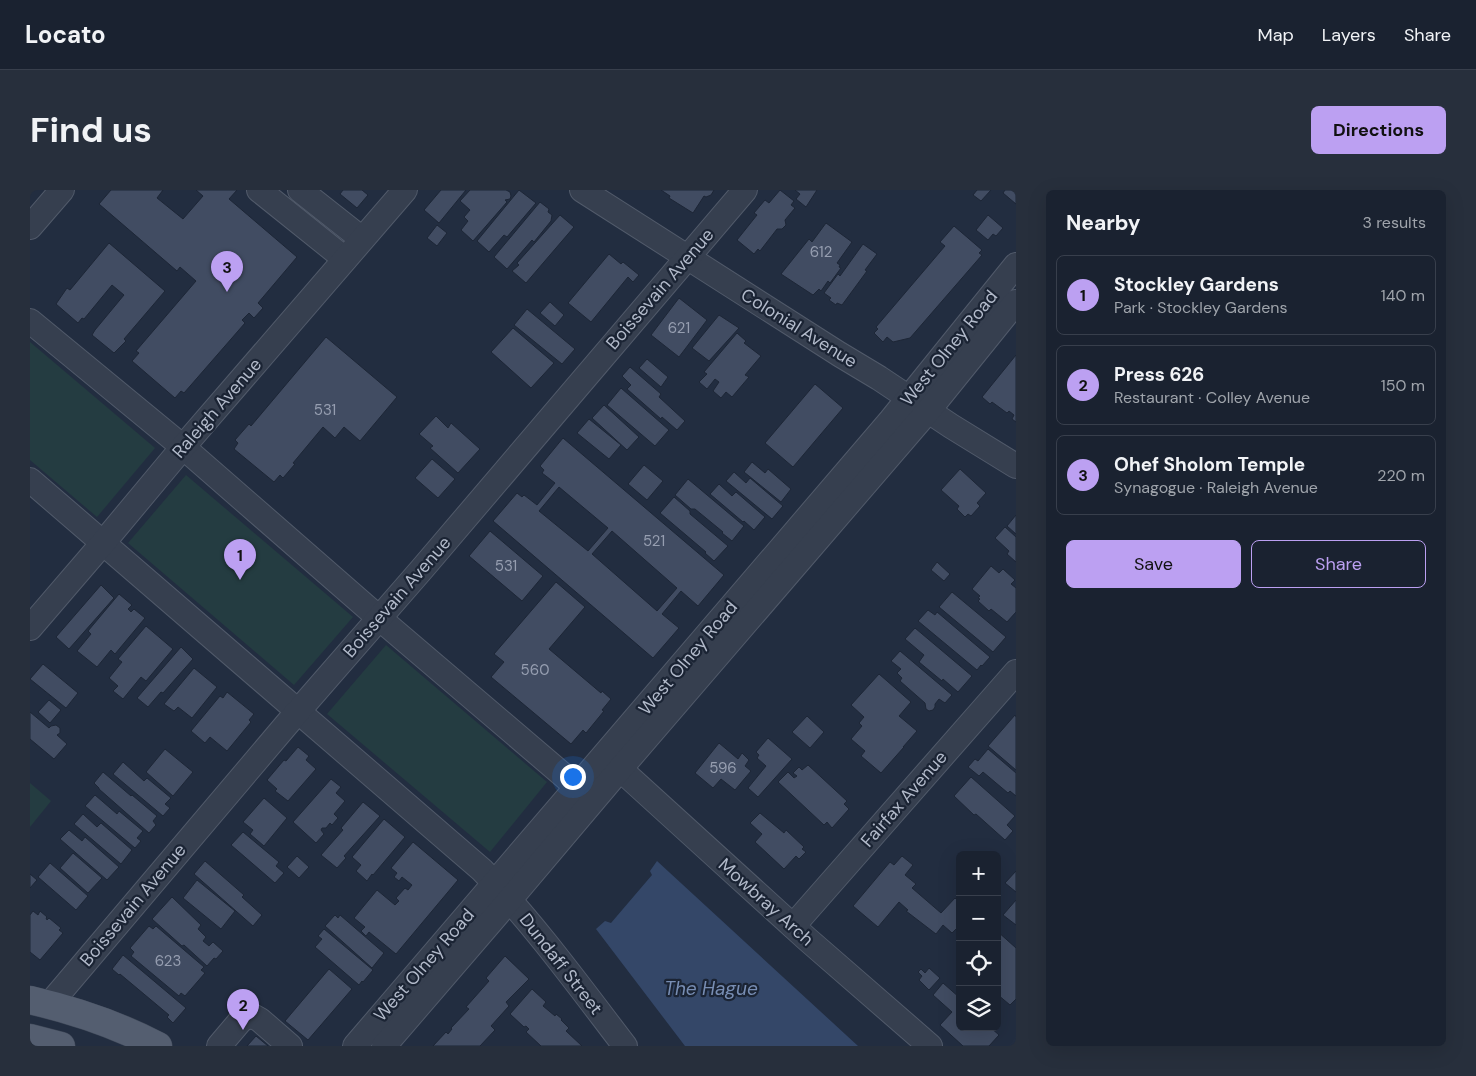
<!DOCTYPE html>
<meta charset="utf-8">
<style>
:root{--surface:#1a2230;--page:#272f3c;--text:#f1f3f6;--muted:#9fa4ab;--line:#383f4c;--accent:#bca0f2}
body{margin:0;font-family:"DM Sans",sans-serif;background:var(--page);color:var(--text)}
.controls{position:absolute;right:15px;bottom:15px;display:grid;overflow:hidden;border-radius:8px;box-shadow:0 5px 20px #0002}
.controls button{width:45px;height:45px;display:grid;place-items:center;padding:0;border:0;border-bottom:1px solid var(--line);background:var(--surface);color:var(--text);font:25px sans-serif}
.you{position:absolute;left:542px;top:586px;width:18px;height:18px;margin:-12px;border:4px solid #fff;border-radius:50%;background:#1a73e8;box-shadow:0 0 0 8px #1a73e833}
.badge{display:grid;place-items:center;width:32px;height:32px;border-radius:50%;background:var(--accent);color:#111;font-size:16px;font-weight:700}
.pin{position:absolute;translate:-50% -41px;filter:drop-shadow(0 1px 2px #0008)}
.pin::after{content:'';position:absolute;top:26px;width:18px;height:15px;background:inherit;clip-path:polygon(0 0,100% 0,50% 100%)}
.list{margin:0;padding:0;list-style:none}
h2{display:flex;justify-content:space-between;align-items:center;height:65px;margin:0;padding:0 20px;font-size:21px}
h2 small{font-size:16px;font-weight:400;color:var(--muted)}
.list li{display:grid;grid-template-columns:32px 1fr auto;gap:15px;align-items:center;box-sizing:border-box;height:80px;margin:0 10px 10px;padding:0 10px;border:1px solid var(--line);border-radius:8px}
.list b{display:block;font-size:19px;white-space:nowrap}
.list p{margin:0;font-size:16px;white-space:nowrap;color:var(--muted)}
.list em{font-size:16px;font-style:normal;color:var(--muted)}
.actions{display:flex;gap:10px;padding:15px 20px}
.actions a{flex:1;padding:11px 0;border:1px solid var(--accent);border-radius:8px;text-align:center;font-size:18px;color:var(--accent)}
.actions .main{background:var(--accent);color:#111}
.icon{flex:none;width:28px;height:28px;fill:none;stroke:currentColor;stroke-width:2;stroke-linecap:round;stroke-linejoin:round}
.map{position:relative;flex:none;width:986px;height:856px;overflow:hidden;border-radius:8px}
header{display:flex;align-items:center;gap:30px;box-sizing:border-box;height:70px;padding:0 25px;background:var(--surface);border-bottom:1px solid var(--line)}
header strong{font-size:24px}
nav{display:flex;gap:28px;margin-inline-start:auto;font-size:18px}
.intro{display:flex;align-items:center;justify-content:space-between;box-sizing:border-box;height:120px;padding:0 30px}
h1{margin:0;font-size:35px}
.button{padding:12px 22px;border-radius:8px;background:var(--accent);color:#111;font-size:18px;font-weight:700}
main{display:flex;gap:30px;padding:0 30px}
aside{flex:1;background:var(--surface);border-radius:8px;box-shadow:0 5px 20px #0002}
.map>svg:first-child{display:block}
</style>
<header>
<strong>Locato</strong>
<nav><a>Map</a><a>Layers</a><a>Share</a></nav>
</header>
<div class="intro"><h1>Find us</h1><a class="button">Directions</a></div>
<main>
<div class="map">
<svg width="986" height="856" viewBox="0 0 986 856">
<rect width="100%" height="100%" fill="#222d40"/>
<!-- green -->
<g fill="#243c41">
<path d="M 0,152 L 125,258 L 67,327 L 0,270 Z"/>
<path d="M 156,285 L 323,427 L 264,495 L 98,353 Z"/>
<path d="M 356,455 L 517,592 L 460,662 L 297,524 Z"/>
<path d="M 0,593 L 21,611 L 0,637 Z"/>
</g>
<!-- water -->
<path fill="#344768" d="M 627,671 L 828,856 L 655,856 L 566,739 L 575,731 L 581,733 L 622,685 L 620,681 Z"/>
<!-- building -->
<g fill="#414c62" stroke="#1d2636" fill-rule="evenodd">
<path d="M 81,0 L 133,0 L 127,8 L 153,29 L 173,6 L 166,0 L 207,0 L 199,9 L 267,67 L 228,113 L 233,118 L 224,128 L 219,123 L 212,130 L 215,133 L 154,203 L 151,201 L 145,208 L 102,171 L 109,163 L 106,161 L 166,91 L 150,77 L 147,81 L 69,14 Z"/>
<path d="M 313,0 L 332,0 L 338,5 L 327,18 L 310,4 Z"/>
<path d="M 411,0 L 436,0 L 409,33 L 394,20 Z"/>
<path d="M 440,0 L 476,0 L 480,2 L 481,6 L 480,9 L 475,10 L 477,12 L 443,51 L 431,40 L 438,31 L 434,27 L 440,20 L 430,11 Z"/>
<path d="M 489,0 L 506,13 L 477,47 L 474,45 L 459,62 L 447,51 Z"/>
<path d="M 631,0 L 684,0 L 681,5 L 676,7 L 674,6 L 663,23 L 639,8 L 640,6 Z"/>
<path d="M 750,0 L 764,11 L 761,15 L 765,18 L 755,30 L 756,35 L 752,39 L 747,39 L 730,61 L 728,59 L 724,64 L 707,50 L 727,25 L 724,23 L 735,10 L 739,13 Z"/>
<path d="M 765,0 L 787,0 L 776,17 L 766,9 L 770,4 Z"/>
<path d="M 947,0 L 961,0 L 951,11 L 943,5 Z"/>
<path d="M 975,0 L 986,0 L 986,14 L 973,3 Z"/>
<path d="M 510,12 L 519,19 L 518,22 L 522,25 L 521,31 L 504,52 L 502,50 L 477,79 L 464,67 Z"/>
<path d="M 530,25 L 544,37 L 496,93 L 482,81 L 489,75 L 487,73 Z"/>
<path d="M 958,25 L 973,38 L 966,46 L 963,44 L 958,50 L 946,40 Z"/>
<path d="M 796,33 L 822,52 L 807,73 L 810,75 L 809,77 L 811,78 L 800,93 L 798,91 L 791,101 L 789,99 L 783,105 L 751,84 L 779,49 L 782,52 Z"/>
<path d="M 407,35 L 417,43 L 407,56 L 397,48 Z"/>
<path d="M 924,36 L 952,60 L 949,63 L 952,65 L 880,148 L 863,152 L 857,147 L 853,152 L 844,143 L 848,139 L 846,137 L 915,56 L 910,52 Z"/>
<path d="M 79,53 L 135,101 L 94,149 L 96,151 L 84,163 L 62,145 L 65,140 L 94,105 L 82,95 L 54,129 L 52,128 L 48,133 L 26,114 L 37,98 L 40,100 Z"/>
<path d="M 833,54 L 847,64 L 835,80 L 837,81 L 812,115 L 807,113 L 806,115 L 799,110 L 801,108 L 794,103 L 808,84 L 810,86 Z"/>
<path d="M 579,64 L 591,74 L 593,72 L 609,85 L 603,92 L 598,87 L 561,132 L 538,113 Z"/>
<path d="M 649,108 L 677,130 L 649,167 L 621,145 Z"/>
<path d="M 520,112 L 534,125 L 525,136 L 510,123 Z"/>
<path d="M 497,119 L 545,159 L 532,174 L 484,135 Z"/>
<path d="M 689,125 L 709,138 L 679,171 L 662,158 Z"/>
<path d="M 483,138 L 524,173 L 501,198 L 461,162 Z"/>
<path d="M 707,143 L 716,151 L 714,153 L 731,166 L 715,185 L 719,187 L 702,207 L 696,202 L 691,208 L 683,201 L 689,192 L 685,189 L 677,199 L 669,192 L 677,184 L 674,182 Z"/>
<path d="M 296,147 L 367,207 L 330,251 L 314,237 L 305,248 L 293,237 L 263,273 L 265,274 L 253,288 L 250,285 L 244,292 L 204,259 L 208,253 L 205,250 L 219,234 L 221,236 Z"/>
<path d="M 986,165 L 986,232 L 982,229 L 984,225 L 979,221 L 977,223 L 962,212 L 960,214 L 952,207 Z"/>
<path d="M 617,169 L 638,187 L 631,197 L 609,178 Z"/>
<path d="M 600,177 L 631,204 L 629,207 L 655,231 L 647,240 L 632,227 L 631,229 L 597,199 L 601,195 L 592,186 Z"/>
<path d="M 785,194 L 813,218 L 763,277 L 735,253 Z"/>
<path d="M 591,198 L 639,240 L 625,256 L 577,215 Z"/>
<path d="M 574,215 L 609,247 L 597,260 L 562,228 Z"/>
<path d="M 406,226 L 418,238 L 421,233 L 450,259 L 428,283 L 400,258 L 403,256 L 389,244 Z"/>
<path d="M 559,229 L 591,255 L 579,269 L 547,243 Z"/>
<path d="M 533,248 L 694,385 L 668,416 L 651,401 L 632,424 L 649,438 L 623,468 L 463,331 L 487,303 L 492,307 L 494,305 L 507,315 L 525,293 L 512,283 L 514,280 L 510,276 ZM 529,297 L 578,338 L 558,361 L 509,321 ZM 582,341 L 647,398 L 627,421 L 562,364 Z"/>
<path d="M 402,269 L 425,289 L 408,308 L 385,288 Z"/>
<path d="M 722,272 L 735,283 L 738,279 L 761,299 L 751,312 L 714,282 Z"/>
<path d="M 614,275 L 633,291 L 617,310 L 598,294 Z"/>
<path d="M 930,279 L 956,303 L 947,313 L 950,316 L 941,326 L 938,324 L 935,327 L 927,319 L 929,316 L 911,300 Z"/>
<path d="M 704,282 L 716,293 L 720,288 L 753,316 L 742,329 L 696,291 Z"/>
<path d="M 658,289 L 714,336 L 702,351 L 692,343 L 693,342 L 665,319 L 661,319 L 645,305 Z"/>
<path d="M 689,294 L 702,306 L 706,302 L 735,327 L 724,340 L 714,331 L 713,332 L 680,304 Z"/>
<path d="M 644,307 L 660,321 L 660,324 L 698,356 L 684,371 L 675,363 L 676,362 L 630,323 Z"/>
<path d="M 986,325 L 986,344 L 977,336 Z"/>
<path d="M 975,337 L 986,347 L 986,372 L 977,364 L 979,361 L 965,348 Z"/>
<path d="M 460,341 L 513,386 L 492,411 L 439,366 Z"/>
<path d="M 907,372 L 920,384 L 914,391 L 901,380 Z"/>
<path d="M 961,376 L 969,383 L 973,379 L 985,390 L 981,394 L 986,398 L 986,422 L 977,432 L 961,419 L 959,421 L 948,411 L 950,409 L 948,408 L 950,406 L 942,399 Z"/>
<path d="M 526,392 L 555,417 L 519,459 L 571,503 L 572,501 L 581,509 L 572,520 L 574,521 L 556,543 L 553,540 L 541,554 L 461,487 L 474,472 L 464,464 Z"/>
<path d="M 71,395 L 84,408 L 39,459 L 26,447 Z"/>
<path d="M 922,402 L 976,447 L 963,462 L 909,417 Z"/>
<path d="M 89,404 L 102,415 L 98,419 L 101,422 L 104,419 L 115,428 L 85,464 L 81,460 L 67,477 L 47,461 L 61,444 L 58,441 Z"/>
<path d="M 898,420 L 905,425 L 907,422 L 960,467 L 952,476 L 951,475 L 947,480 L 888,431 Z"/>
<path d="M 116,436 L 143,459 L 116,491 L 111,487 L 93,509 L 83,501 L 88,496 L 79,488 L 92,472 L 88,469 Z"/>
<path d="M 885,438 L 942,486 L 928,502 L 913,489 L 912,491 L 889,472 L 894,465 L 875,449 Z"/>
<path d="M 151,457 L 163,469 L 133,503 L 131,502 L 118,517 L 107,508 Z"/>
<path d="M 870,461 L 922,505 L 915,513 L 909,509 L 905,514 L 905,517 L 903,520 L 899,521 L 896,519 L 895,513 L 870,491 L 872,488 L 867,483 L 871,479 L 861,471 Z"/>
<path d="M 13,474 L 48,503 L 36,518 L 0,489 Z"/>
<path d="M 164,478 L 187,497 L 162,528 L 148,517 L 144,521 L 134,514 Z"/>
<path d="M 849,484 L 881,512 L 869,526 L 887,541 L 873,557 L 874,557 L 851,583 L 831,566 L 835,561 L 821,549 L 832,536 L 829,533 L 834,527 L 821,515 Z"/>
<path d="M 197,502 L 224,524 L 219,530 L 221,532 L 197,561 L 180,547 L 175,553 L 161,541 L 190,506 L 193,508 Z"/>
<path d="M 19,510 L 31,520 L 20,533 L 8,522 Z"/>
<path d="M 0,522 L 19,538 L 21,536 L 26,535 L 30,538 L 30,543 L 27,545 L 37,554 L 24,569 L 0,549 Z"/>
<path d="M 985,525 L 986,527 L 986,580 L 958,556 Z"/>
<path d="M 777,526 L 794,542 L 780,558 L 762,542 Z"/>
<path d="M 738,548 L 762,569 L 728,607 L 718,598 L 736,576 L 727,568 L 729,565 L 726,562 Z"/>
<path d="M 689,553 L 708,569 L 712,563 L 719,570 L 715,576 L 721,581 L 705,600 L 691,589 L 683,598 L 665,583 Z"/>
<path d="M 268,557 L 279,566 L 276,570 L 286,579 L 258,611 L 245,601 L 247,599 L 237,590 L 254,570 L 256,571 Z"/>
<path d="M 135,559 L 163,582 L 143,606 L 116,582 Z"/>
<path d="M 958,559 L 986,583 L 986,606 L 980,601 L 978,603 L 953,582 L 949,586 L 938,577 L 945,569 L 948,571 Z"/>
<path d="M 93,572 L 114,591 L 117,588 L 141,608 L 135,614 L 140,618 L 133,626 L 83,584 Z"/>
<path d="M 778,575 L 817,611 L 814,614 L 819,619 L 802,638 L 797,632 L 794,635 L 748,592 L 758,582 L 764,588 L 767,586 L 763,583 L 769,577 L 772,580 Z"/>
<path d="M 73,582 L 101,606 L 102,605 L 127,626 L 123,631 L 126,635 L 119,643 L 69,599 L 69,598 L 64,593 Z"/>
<path d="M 941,587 L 985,626 L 977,635 L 983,641 L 975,650 L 946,624 L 944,625 L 924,606 Z"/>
<path d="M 301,589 L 311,597 L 306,603 L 315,611 L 304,624 L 308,628 L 302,635 L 300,633 L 296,638 L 292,638 L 291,640 L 294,644 L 286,653 L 263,632 Z"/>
<path d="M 65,605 L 87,624 L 89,621 L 113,641 L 107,648 L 111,651 L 105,658 L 55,616 Z"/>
<path d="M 234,608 L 257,628 L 234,656 L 220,644 L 223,640 L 213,632 Z"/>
<path d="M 333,612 L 350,626 L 314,666 L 316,668 L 307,678 L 291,665 L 313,640 L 311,638 Z"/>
<path d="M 730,623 L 754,643 L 756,640 L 774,657 L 772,659 L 776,662 L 769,669 L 766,666 L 754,679 L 725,652 L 732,644 L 720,633 Z"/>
<path d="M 53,624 L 67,637 L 71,633 L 102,660 L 91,674 L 44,634 Z"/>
<path d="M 354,629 L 375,647 L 343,685 L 342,684 L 337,691 L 326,681 L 331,675 L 322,667 Z"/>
<path d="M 39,640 L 52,651 L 55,647 L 89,677 L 77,690 L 30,649 Z"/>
<path d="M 213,642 L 249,672 L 246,676 L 254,683 L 245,693 L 201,655 Z"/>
<path d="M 383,652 L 428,690 L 366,764 L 339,742 L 336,746 L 331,741 L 335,737 L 324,728 L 347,700 L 365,715 L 369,711 L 366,708 L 375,698 L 378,700 L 382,695 L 372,687 L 369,691 L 364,687 L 367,683 L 361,678 Z"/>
<path d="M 43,663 L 72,688 L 58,703 L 30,678 Z"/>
<path d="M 267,666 L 279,677 L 269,688 L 257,677 Z"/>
<path d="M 872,666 L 883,675 L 875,685 L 886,694 L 882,698 L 911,723 L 925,708 L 926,709 L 930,705 L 930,735 L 922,743 L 913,735 L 906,744 L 876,721 L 878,720 L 869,712 L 848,737 L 823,716 L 860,672 L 864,675 Z"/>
<path d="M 175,671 L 214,705 L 212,707 L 232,725 L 223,736 L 164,684 Z"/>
<path d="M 20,673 L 58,706 L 46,720 L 8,687 Z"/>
<path d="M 986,681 L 986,702 L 975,693 Z"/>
<path d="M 0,684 L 7,690 L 0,698 Z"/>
<path d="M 167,690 L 205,721 L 191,739 L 153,708 Z"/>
<path d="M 142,707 L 171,735 L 168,739 L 176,747 L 173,751 L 179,756 L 183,752 L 193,761 L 186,769 L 184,768 L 177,776 L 154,755 L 152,756 L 122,729 Z"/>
<path d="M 986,710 L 986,735 L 973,725 Z"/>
<path d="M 3,721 L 8,725 L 10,721 L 17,727 L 16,728 L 17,730 L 19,728 L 31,738 L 29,740 L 33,743 L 10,770 L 0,762 L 0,725 Z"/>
<path d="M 305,725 L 308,728 L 310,725 L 354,763 L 342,778 L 295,736 Z"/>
<path d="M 119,736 L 123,739 L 126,736 L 174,777 L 171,780 L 175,783 L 155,806 L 151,803 L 149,806 L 101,766 L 104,762 L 100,758 Z"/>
<path d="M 294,739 L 343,780 L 333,792 L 332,791 L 329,795 L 285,757 L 292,749 L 288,746 Z"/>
<path d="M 967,741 L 986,758 L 986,809 L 980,815 L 967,804 Z"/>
<path d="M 93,765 L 156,818 L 143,833 L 137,827 L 139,825 L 90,784 L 89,785 L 82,779 Z"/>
<path d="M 475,766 L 499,789 L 476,812 L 479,816 L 461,836 L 465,840 L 450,856 L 403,856 L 416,842 L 418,844 L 422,839 L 421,838 L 439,819 L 436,817 L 459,791 L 456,788 Z"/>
<path d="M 899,778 L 910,788 L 899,800 L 889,790 L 892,786 L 888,782 L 891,779 L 895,783 Z"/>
<path d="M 299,779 L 322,799 L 278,850 L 255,831 Z"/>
<path d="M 913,793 L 930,808 L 930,837 L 960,837 L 969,845 L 959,856 L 933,856 L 910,835 L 922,822 L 903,805 Z"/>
<path d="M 502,799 L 516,812 L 513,816 L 525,826 L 526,824 L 532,829 L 531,830 L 539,838 L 536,841 L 552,856 L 511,856 L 496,842 L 499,839 L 496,836 L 494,837 L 480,824 Z"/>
<path d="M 226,846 L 238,856 L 217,856 Z"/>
</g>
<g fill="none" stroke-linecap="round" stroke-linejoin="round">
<!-- minor casing -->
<g stroke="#515a6a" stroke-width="26">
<g id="minor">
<path d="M 229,0 L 315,69"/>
<path d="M 270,0 L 332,49"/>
<path d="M 552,0 L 809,164 L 849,188 L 921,236 L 986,276"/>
<path d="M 0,37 L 32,0"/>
<path d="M 0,131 L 153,257 L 349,428 L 560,608"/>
<path d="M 0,290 L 452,680 C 504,734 549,796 595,856"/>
<path d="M 0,438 L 73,353 L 153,257 L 375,0"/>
<path d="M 577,571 L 590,579 L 777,749 L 900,856"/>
<path d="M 763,736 L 986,482"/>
<path d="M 19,815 L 257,534 L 392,379 L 715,0"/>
<path d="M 189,856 L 211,830 L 221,825 L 230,830 L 260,856"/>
<path d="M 325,856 L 861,230 L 986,75"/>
<path d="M 354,856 L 465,727 L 590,579 L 898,221 L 986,112"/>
</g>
</g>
<!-- major casing -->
<g stroke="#3f4858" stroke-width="29">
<g id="major">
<path d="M 0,810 C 43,820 88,835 128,856"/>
<path d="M 0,848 L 31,856"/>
</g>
</g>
<!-- minor -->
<use href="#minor" stroke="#363f4f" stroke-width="24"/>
<!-- major -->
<use href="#major" stroke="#545e70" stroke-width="28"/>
</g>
<g text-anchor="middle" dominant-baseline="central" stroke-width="4.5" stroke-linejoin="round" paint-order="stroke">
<!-- number labels -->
<g font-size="15" fill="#969eb0">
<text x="791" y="62">612</text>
<text x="649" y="138">621</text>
<text x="295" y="220">531</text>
<text x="624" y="351">521</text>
<text x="476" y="376">531</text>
<text x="505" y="480">560</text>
<text x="693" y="578">596</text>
<text x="138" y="771">623</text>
</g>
<!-- street labels -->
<g font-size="18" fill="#b2baca" stroke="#1b2434">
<text transform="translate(630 99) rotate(-49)">Boissevain Avenue</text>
<text transform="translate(769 138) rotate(32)">Colonial Avenue</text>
<text transform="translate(919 158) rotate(-51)">West Olney Road</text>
<text transform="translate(187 218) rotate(-49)">Raleigh Avenue</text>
<text transform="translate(367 407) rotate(-49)">Boissevain Avenue</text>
<text transform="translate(658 468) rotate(-50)">West Olney Road</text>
<text transform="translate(874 609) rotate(-49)">Fairfax Avenue</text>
<text transform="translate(736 712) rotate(42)">Mowbray Arch</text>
<text transform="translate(103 715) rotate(-50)">Boissevain Avenue</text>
<text transform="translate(531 774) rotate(52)">Dundaff Street</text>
<text transform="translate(394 775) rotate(-49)">West Olney Road</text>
</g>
<!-- water labels -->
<g font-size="19" font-style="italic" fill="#788eb4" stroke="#1b2434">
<text x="681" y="798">The Hague</text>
</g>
</g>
</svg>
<div class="controls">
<button>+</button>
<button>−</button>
<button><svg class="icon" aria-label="locate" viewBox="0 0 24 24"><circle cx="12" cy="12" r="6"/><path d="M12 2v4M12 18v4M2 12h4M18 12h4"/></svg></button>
<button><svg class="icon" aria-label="layers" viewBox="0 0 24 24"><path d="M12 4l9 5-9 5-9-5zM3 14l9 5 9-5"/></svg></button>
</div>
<div class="you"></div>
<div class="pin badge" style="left:210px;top:390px">1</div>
<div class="pin badge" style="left:213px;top:840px">2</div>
<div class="pin badge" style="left:197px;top:102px">3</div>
</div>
<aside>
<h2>Nearby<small>3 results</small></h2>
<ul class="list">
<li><span class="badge">1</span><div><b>Stockley Gardens</b><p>Park · Stockley Gardens</p></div><em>140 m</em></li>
<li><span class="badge">2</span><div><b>Press 626</b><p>Restaurant · Colley Avenue</p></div><em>150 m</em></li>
<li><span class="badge">3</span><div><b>Ohef Sholom Temple</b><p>Synagogue · Raleigh Avenue</p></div><em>220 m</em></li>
</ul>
<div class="actions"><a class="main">Save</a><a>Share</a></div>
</aside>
</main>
